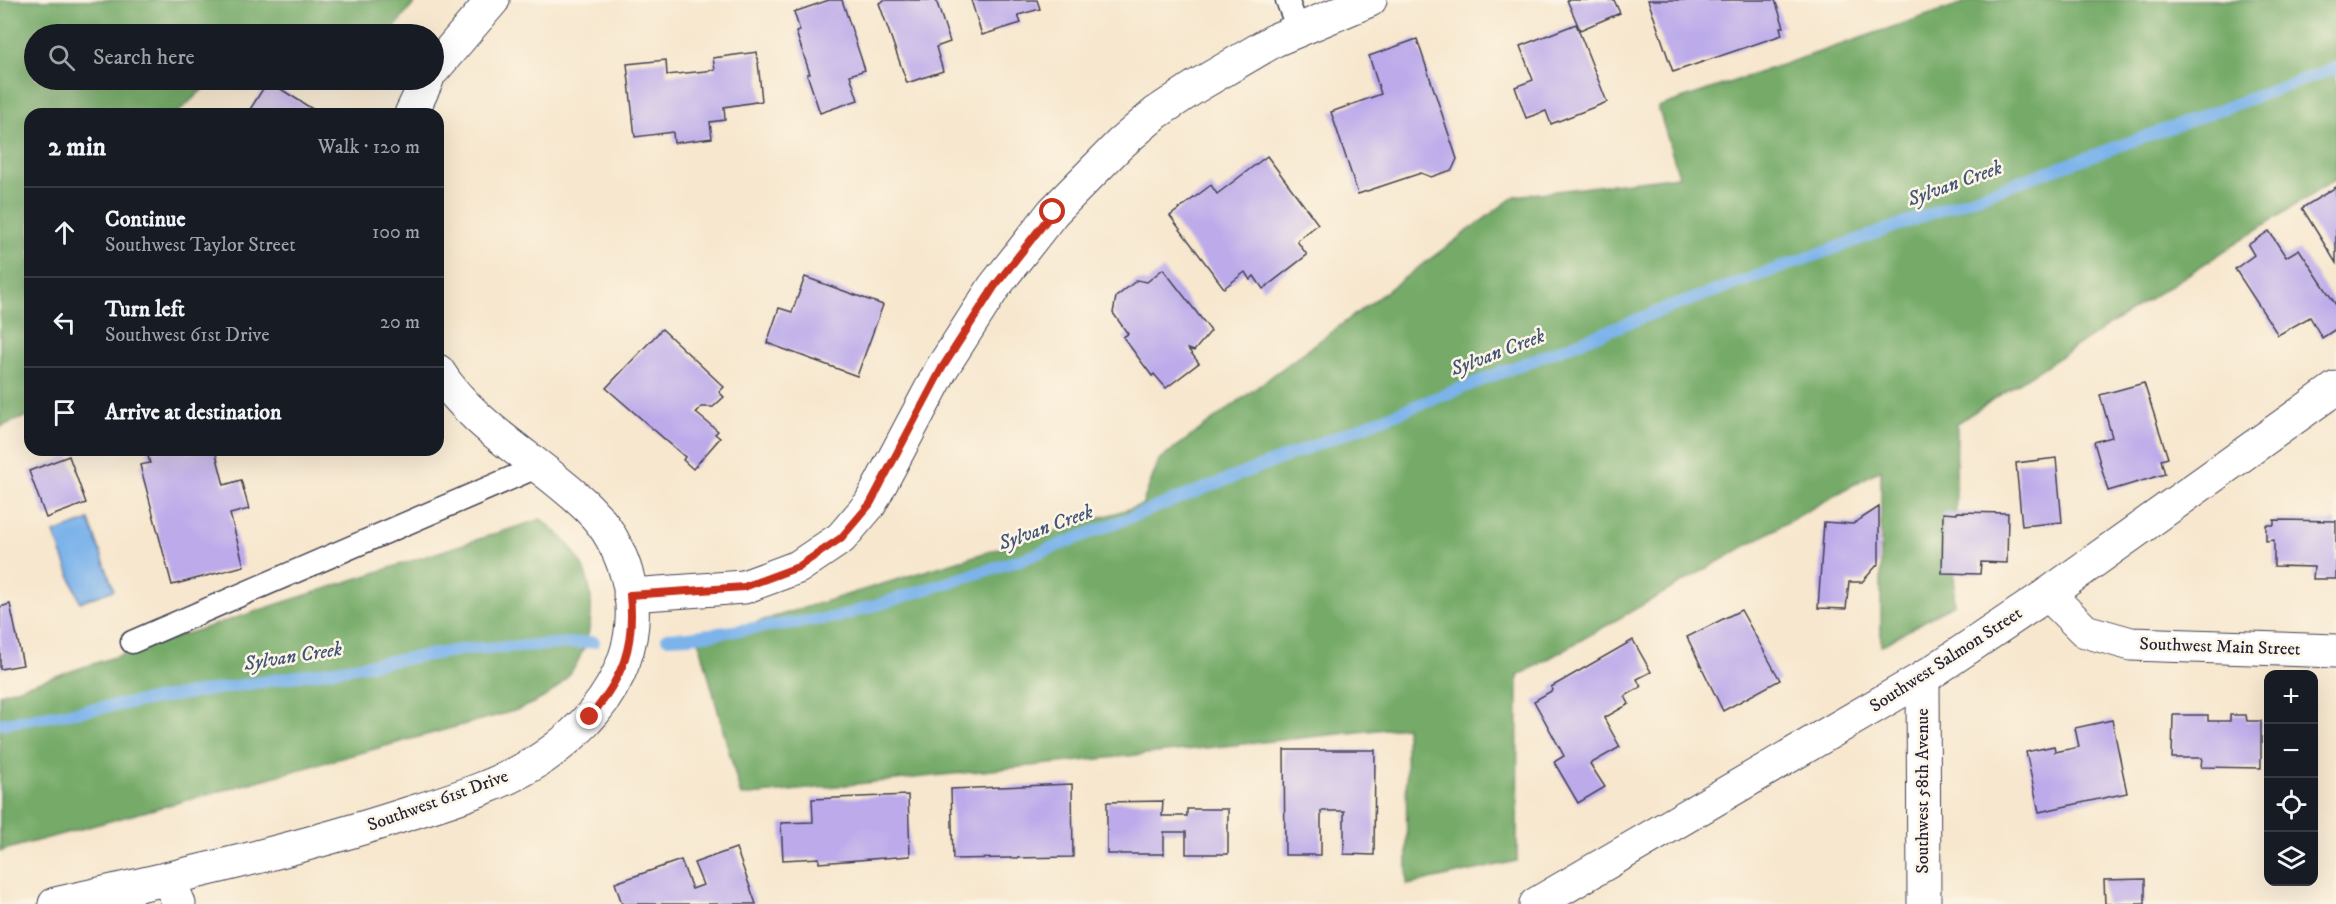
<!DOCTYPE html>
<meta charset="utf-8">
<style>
:root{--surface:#171b24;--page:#20242c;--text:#f1f3f6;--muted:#9ea1a6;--line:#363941}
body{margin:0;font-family:"IM FELL DW Pica",serif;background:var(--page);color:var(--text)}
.controls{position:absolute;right:18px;bottom:18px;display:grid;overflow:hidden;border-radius:12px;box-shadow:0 6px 24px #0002}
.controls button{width:54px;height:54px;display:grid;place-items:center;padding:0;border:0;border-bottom:2px solid var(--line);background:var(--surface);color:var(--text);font:30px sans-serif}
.stop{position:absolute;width:18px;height:18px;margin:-14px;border:4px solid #c8321e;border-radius:50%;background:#fff}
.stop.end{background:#c8321e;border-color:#fff;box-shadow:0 2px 6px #0008}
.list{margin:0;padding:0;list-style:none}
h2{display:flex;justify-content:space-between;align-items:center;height:78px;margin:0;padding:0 24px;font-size:26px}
h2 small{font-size:20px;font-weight:400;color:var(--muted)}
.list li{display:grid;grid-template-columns:39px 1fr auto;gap:18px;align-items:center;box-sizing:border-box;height:90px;padding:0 24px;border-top:2px solid var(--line)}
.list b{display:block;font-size:22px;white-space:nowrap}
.list p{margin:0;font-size:20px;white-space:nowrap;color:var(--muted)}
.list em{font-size:20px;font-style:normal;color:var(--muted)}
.icon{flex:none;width:33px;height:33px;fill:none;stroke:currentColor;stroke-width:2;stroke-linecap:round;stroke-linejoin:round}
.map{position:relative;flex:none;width:2336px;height:904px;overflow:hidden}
.search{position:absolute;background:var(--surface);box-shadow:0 6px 24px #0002;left:24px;top:24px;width:420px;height:66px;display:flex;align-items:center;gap:15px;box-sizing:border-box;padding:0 21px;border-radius:33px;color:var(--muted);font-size:22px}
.panel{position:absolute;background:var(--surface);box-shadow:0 6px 24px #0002;left:24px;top:108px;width:420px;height:348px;border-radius:18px}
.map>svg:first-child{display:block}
</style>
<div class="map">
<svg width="2336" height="904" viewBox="0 0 2336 904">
<rect width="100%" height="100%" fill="#fcf5e5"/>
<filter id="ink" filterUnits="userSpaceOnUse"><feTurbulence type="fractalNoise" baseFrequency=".0167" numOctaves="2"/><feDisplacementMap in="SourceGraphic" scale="12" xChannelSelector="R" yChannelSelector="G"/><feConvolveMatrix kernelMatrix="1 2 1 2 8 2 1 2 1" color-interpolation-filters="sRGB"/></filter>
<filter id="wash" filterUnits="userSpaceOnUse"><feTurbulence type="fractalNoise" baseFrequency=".008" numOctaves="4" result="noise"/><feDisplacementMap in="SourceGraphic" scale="24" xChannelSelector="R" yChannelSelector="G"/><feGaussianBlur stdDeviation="1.35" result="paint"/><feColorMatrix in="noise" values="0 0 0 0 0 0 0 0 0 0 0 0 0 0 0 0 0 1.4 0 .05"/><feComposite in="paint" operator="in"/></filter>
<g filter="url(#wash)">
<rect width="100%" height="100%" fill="#f7e7ce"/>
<!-- forest -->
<g fill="#74aa68" stroke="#4b6652" stroke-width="1.5">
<path d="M 0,0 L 417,0 L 389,34 L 34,34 L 34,80 L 213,80 L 176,114 L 30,114 L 30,415 L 0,427 Z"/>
<path d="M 1972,0 L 2336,0 L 2336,179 L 1957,423 L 1954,604 L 1881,646 L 1881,469 L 1518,676 L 1517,861 L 1407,885 L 1406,727 L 741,796 L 698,637 L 708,637 L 1142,505 L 1159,460 L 1515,196 L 1679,176 L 1658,107 Z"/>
<path d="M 541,519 C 559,533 576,550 585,572 C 601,616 585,673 543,698 C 534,703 524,707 514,711 L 0,851 L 0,694 Z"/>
</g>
<!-- water -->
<path fill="#7cb3eb" stroke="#4f6a93" stroke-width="1.5" d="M 89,520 L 114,590 L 80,602 L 54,533 Z"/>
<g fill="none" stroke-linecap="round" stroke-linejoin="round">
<!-- stream -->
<g stroke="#7cb3eb" stroke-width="12">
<path d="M 667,638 L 689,637 L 838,617 L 1026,558 L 1654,313 L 2336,68"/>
<path d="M 0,724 L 466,649 L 594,642"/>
</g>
</g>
<g id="blocks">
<!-- building -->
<g fill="#bcaaea">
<path d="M 829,0 L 842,0 L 865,70 L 850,75 L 858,100 L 820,113 L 807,74 L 810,74 L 796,32 L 800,31 L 794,12 Z"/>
<path d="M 884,0 L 936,0 L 950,42 L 936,47 L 943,71 L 907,83 L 879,3 Z"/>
<path d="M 971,0 L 1037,0 L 1040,9 L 1018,15 L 1021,23 L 982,35 Z"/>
<path d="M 1567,0 L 1614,0 L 1620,13 L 1580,30 Z"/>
<path d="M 1648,0 L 1775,0 L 1784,27 L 1780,27 L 1782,35 L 1673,72 Z"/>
<path d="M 1576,24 L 1607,102 L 1551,124 L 1546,111 L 1526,118 L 1515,87 L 1533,80 L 1520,46 Z"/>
<path d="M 1417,39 L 1457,159 L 1452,170 L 1431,177 L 1421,173 L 1358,194 L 1331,112 L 1381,94 L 1369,56 Z"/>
<path d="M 757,52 L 762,101 L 724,107 L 725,120 L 710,122 L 712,138 L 674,143 L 673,132 L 635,137 L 627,64 L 666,60 L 667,75 L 715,70 L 713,58 Z"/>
<path d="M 268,81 L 314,110 L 311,114 L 247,114 Z"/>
<path d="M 1267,156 L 1318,224 L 1297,241 L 1307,255 L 1263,289 L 1254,276 L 1250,280 L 1245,272 L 1224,288 L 1170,216 L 1211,185 L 1217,194 Z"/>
<path d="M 2336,187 L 2336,263 L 2302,208 Z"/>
<path d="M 2269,231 L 2286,257 L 2299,249 L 2336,305 L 2336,329 L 2322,338 L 2310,317 L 2278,335 L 2235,269 L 2254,255 L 2248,245 Z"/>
<path d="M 1163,269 L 1211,331 L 1194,351 L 1188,349 L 1199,363 L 1166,388 L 1154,374 L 1152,376 L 1123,337 L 1128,334 L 1113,313 L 1116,297 L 1137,280 L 1147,282 Z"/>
<path d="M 805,277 L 883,305 L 857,376 L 767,343 L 779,308 L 792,312 Z"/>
<path d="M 662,329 L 724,387 L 719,392 L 724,397 L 713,407 L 701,407 L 696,413 L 718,431 L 715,434 L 720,438 L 693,469 L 683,460 L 685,457 L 606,388 Z"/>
<path d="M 2144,383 L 2168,458 L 2161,460 L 2165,474 L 2108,491 L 2094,442 L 2112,437 L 2100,395 Z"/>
<path d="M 146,450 L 186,450 L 186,453 L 198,450 L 215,450 L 224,485 L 241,480 L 249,509 L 230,514 L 244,566 L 172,585 L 140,465 L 150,463 Z"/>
<path d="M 69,456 L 86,503 L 46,518 L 29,471 Z"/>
<path d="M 2056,458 L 2062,522 L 2022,526 L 2016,463 Z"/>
<path d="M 1879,507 L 1879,563 L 1862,582 L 1849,582 L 1846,609 L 1818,608 L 1824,522 L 1853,524 Z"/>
<path d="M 1957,512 L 2008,513 L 2007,563 L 1981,562 L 1980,574 L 1942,573 L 1943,513 L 1957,514 Z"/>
<path d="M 2274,520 L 2336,521 L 2336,579 L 2313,579 L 2314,567 L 2274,566 L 2274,540 L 2266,541 L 2266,525 L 2274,525 Z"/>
<path d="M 10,604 L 23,665 L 0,669 L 0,607 Z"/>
<path d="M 1741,610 L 1780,680 L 1723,711 L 1687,637 Z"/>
<path d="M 1633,640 L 1651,672 L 1637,679 L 1641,687 L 1625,696 L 1629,704 L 1604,718 L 1620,747 L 1590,764 L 1605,787 L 1578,803 L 1554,762 L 1564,756 L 1534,701 L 1553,690 L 1551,687 Z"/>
<path d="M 2173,715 L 2208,715 L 2208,721 L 2230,721 L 2230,715 L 2246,715 L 2247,721 L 2261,721 L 2261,768 L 2201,767 L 2202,758 L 2172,758 Z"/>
<path d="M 2112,720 L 2127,793 L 2039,812 L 2026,752 L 2054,746 L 2055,752 L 2079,747 L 2075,728 Z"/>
<path d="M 1284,750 L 1375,750 L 1374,855 L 1344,854 L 1344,811 L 1321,811 L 1321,855 L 1285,855 Z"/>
<path d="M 1072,784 L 1073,857 L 953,859 L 951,789 Z"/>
<path d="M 908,795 L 910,856 L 819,863 L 819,858 L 783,860 L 781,823 L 813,822 L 812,799 Z"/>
<path d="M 1163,801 L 1162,816 L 1187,816 L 1187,809 L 1228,809 L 1228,854 L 1186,854 L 1186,832 L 1164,832 L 1164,854 L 1107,854 L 1107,802 Z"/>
<path d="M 736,848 L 756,904 L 622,904 L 615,883 L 681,860 L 692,889 L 703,885 L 694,863 Z"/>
<path d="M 2145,879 L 2145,904 L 2105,904 L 2104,880 Z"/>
</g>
</g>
</g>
<g filter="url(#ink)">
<use href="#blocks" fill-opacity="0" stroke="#424051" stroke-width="1.5"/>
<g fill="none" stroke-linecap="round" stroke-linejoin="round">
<!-- service casing -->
<g stroke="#424051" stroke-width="25">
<g id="service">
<path d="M 1287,0 L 1298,29"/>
<path d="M 132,642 L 539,466"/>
</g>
</g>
<!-- minor casing -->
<g stroke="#424051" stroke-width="35">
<g id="minor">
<path d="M 2048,594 L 2085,631 L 2131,644 L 2336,651"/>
<path d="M 630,595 L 744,587 L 798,567 L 841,538 L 870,504 L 942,368 L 994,287 L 1053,212 L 1120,144 L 1156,113 L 1195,87 L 1275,40 L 1370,0"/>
<path d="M 1923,678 L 1924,904"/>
<path d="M 169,879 L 179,904"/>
<path d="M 1536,904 L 1923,678 L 2048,594 L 2336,388"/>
</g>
</g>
<!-- tertiary casing -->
<g stroke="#424051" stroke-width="35">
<g id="tertiary">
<path d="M 434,69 L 493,0"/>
<path d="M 411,114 L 427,80"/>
<path d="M 55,904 C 172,878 290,852 404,815 C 451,800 503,785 544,757 C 619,705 659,626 612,539 C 599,515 578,498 557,481 C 515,447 467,417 438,371"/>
</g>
</g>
<!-- service -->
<use href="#service" stroke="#fff" stroke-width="22"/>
<!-- minor -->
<use href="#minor" stroke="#fff" stroke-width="33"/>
<!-- tertiary -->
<use href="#tertiary" stroke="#fff" stroke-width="33"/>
</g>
</g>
<g fill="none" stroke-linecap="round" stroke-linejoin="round" filter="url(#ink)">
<!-- route -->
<path stroke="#c8321e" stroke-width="8" d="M 590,717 C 623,677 635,647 630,595 L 744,587 L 798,567 L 841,538 L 870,504 L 942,368 L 994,287 L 1053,212"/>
</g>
<g text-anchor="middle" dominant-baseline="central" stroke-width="5" stroke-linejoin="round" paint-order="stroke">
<!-- street labels -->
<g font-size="18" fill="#22223b" stroke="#fcf5e5">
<text transform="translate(2220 647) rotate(2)">Southwest Main Street</text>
<text transform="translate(1946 660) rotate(-33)">Southwest Salmon Street</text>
<text transform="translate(1923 791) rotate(-90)">Southwest 58th Avenue</text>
<text transform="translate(438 801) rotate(-20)">Southwest 61st Drive</text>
</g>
<!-- water labels -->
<g font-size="20" font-style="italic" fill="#425579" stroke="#fcf5e5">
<text transform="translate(1955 184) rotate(-20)">Sylvan Creek</text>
<text transform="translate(1498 353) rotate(-21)">Sylvan Creek</text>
<text transform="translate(1046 528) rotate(-20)">Sylvan Creek</text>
<text transform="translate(293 657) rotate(-9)">Sylvan Creek</text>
</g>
</g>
</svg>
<div class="controls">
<button>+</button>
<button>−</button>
<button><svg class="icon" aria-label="locate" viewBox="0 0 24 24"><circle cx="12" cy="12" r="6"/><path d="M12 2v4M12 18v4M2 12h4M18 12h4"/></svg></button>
<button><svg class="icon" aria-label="layers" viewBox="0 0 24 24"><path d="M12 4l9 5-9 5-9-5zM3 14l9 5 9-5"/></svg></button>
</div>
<div class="stop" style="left:1053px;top:212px"></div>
<div class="stop end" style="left:590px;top:717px"></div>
<div class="search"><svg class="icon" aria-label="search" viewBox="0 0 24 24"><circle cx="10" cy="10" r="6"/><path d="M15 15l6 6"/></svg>Search here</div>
<section class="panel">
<h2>2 min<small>Walk · 120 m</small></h2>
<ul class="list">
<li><svg class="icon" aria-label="ahead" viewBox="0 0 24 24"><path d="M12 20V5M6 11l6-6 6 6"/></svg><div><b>Continue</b><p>Southwest Taylor Street</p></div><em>100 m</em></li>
<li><svg class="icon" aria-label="left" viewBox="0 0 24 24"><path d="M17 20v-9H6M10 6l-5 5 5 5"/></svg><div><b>Turn left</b><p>Southwest 61st Drive</p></div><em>20 m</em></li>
<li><svg class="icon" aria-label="arrive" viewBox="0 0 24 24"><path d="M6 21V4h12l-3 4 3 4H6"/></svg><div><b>Arrive at destination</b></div></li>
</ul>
</section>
</div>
